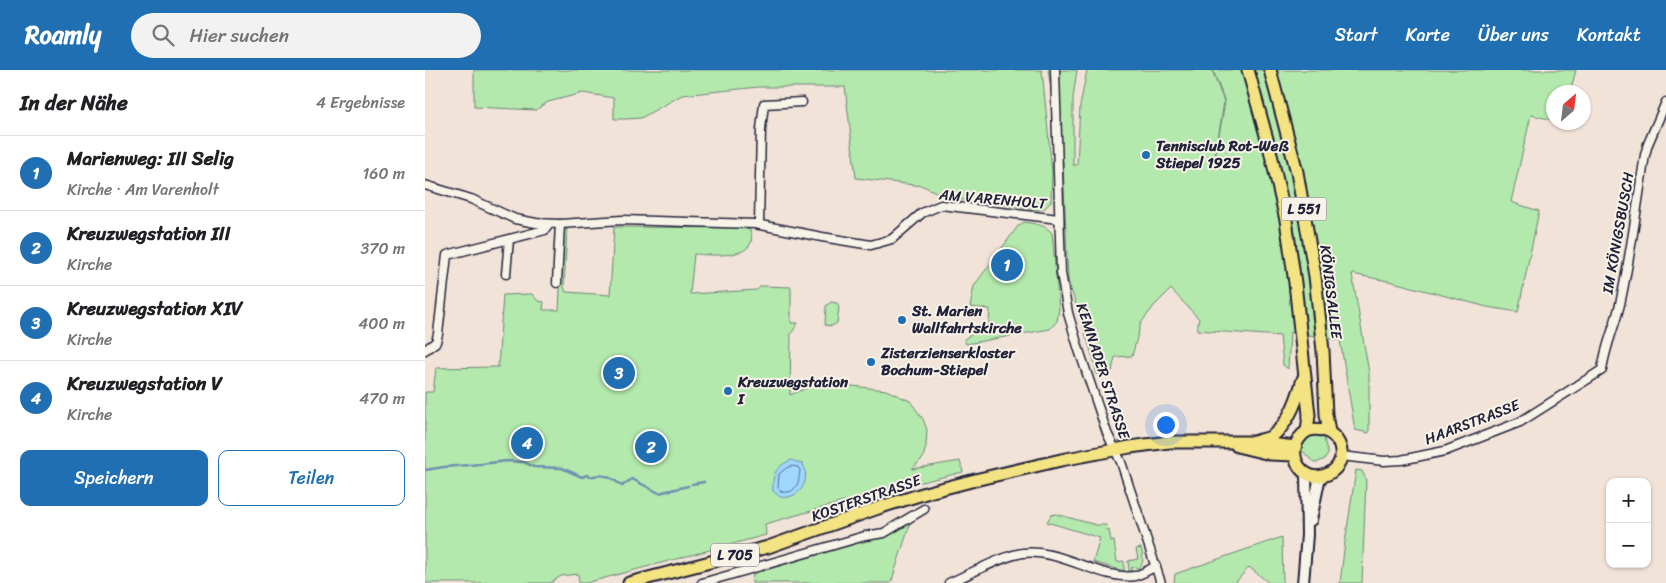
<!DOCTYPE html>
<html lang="de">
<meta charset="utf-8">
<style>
:root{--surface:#fff;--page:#f2f2f2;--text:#202124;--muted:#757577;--line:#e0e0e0;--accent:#1f6fb2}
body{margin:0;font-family:Sriracha,sans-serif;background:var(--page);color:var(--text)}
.controls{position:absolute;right:15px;bottom:15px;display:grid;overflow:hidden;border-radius:10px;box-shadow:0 1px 4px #0004}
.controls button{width:45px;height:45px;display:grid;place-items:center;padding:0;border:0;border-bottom:1px solid var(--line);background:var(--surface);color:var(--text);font:25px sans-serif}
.compass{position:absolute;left:1121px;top:15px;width:45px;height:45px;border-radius:50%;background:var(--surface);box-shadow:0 1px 4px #0004;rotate:28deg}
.you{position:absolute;left:740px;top:354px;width:18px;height:18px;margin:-12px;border:4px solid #fff;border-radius:50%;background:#1a73e8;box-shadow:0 0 0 8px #1a73e833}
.badge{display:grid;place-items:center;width:32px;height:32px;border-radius:50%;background:var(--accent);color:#fff;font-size:16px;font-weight:700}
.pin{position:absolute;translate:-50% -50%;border:2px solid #fff;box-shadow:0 1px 5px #0006}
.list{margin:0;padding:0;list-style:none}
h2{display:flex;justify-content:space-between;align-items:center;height:65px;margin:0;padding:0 20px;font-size:21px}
h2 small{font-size:16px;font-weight:400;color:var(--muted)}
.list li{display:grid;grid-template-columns:32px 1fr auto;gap:15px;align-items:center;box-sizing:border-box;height:75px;padding:0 20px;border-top:1px solid var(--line)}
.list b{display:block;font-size:19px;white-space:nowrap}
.list p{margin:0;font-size:16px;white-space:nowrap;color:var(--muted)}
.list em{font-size:16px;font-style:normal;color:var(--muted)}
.actions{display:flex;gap:10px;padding:15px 20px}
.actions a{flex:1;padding:11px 0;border:1px solid var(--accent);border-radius:10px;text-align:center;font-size:18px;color:var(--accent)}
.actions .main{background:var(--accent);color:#fff}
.icon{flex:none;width:28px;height:28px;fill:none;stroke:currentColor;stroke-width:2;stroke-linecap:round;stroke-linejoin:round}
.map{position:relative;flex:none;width:1241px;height:513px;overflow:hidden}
header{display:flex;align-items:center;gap:30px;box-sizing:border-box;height:70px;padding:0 25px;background:var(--accent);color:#fff}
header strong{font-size:24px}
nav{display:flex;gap:28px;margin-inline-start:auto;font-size:18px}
.search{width:350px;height:45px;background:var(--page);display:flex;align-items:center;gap:12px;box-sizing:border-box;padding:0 18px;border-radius:28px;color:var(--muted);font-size:19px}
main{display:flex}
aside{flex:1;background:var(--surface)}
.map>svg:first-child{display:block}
</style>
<header>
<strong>Roamly</strong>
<div class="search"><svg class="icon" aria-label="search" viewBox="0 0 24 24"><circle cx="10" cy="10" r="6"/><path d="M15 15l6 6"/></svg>Hier suchen</div>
<nav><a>Start</a><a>Karte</a><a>Über uns</a><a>Kontakt</a></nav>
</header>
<main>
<aside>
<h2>In der Nähe<small>4 Ergebnisse</small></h2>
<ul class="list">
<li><span class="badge">1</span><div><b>Marienweg: III Selig</b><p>Kirche · Am Varenholt</p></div><em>160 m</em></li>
<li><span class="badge">2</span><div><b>Kreuzwegstation III</b><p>Kirche</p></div><em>370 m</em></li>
<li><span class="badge">3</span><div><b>Kreuzwegstation XIV</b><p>Kirche</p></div><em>400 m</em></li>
<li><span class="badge">4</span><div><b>Kreuzwegstation V</b><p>Kirche</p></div><em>470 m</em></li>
</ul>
<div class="actions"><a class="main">Speichern</a><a>Teilen</a></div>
</aside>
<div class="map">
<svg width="1241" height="513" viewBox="0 0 1241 513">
<rect width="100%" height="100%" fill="#f2e3d9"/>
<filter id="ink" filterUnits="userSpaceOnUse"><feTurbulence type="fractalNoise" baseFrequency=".02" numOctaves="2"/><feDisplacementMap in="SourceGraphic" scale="10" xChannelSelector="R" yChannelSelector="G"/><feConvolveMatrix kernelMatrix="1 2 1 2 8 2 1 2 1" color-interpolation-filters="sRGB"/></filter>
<g filter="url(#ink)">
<!-- green -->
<g fill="#b3e9ac" stroke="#6a8674">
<path d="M 49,0 L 617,0 L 627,102 L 626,132 L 619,139 L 613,140 L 524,128 L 498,116 L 431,108 L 420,17 L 334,17 L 257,25 L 216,48 L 202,49 L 189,49 L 189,28 L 158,23 L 123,32 L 111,40 L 49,37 Z"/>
<path d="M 623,0 L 652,0 L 648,28 L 648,95 L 652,95 L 655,36 L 662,0 L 787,0 L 799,32 L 789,93 L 800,32 L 788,0 L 1151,0 L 1145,22 L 1128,22 L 1128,50 L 1106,45 L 1086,132 L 1114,141 L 1093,242 L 1062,237 L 968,212 L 927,204 L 944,303 L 944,363 L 930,360 L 915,270 L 865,262 L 863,299 L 858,295 L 855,266 L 772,260 L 774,249 L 746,219 L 729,236 L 716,253 L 707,286 L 690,287 L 687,301 L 672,305 L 669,291 L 643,210 L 638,93 Z"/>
<path d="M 599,152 C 610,154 619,154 627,163 L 634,239 L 632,251 L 625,259 L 541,274 L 539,269 L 564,254 L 565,239 L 545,237 L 549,216 L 593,156 Z"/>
<path d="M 189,157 L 324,158 C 339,191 285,185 269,184 L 265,224 L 332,220 L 336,216 L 366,217 L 366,253 L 373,253 L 366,264 L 365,325 L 384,317 L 386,311 L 461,320 L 485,331 L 498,349 L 502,360 L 501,376 L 498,388 L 487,399 L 535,391 L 538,402 L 443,425 L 340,454 L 341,465 L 161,513 L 154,513 L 153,504 L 136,506 L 125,513 L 0,513 L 0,322 L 8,322 L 11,298 L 73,297 L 78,225 L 107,224 L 113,231 L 119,232 L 118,240 L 134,240 L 138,159 L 142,159 L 139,217 L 141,222 L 185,225 Z"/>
<path d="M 406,232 L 412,233 L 414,237 L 412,253 L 407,256 L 400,255 L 401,236 Z"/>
<path d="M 892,364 L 898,365 L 903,384 L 900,389 L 891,393 L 885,389 L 875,378 L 882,368 Z"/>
<path d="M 931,400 L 937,401 L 941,409 L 937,513 L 915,513 L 920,472 Z"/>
<path d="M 631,444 L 671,455 L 681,455 L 682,460 L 684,460 L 686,471 L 689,471 L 692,492 L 699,491 L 699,501 L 668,492 L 675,468 L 622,452 L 626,445 Z"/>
<path d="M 485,454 L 466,513 L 327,513 L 328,501 L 402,481 Z"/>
<path d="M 857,467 L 858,513 L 844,513 L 824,497 L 810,513 L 749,513 L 750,504 Z"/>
<path d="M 716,478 C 718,486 720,493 713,499 L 712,497 L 706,498 L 707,501 L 704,501 L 703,491 L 713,489 L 711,479 Z"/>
</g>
<!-- water -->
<path fill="#a0d7ff" stroke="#6e8fb1" d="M 366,390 L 378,394 C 386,412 374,430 355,427 L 348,421 C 347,405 350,397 366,390 Z"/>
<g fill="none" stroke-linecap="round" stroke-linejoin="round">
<!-- shore -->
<path stroke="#546a89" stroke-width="1" d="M 366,396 L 373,397 L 375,400 C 374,412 372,424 357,422 L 353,418 L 354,404 L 360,399 Z"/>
<!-- stream -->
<g stroke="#6e8fb1" stroke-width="2.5">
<path d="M 0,400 L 19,397 L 56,394 L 82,391 L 99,392 L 109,397 L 137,398 L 157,407 L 162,405 L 165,407 C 178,402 187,408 197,416 L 207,409 L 234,423 L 263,416"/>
<path d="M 267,414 L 279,412"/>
</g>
<!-- minor casing -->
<g stroke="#22223b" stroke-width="11">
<g id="minor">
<path d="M 630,0 L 636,203 L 643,243 L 654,280 L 682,363 L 696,392 L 736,513"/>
<path d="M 0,115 L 46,129 L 90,149 L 111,153 L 135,154 L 197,150 L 330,154 L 397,167 L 446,175 L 467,169 L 497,143 L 516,135 L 634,149"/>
<path d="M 334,154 L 336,59 L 339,34 L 377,32"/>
<path d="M 81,204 L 84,169"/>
<path d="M 132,213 L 135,154"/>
<path d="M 0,280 L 11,272 L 13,264 L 22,185 L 120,160 L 124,154"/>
<path d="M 916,386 L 959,391 L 976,390 L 1020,381 L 1095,352 L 1177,300 C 1180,277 1190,256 1195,234 C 1206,185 1212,135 1220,85 L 1223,74 L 1241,32"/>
<path d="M 277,513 L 440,466 L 459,463 L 499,439"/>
<path d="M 524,513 C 545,504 577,486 598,483 C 635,478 677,511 710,506 C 717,504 724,500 731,496"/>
</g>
</g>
<!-- secondary casing -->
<g stroke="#22223b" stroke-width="14">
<g id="secondary">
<path d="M 886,450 L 895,406"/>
<path d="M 878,513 L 882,465 L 881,403"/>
</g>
</g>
<!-- primary casing -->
<g stroke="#22223b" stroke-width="15">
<g id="primary">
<path d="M 823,0 L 845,80 L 861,150 L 870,213 L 884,345 L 882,361 C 855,379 877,417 903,404 C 930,390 912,351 882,361"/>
<path d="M 845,0 L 872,102 L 890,206 L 898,281 L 901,344 L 904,362"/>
<path d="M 832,371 C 837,369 843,369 847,366 C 863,355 873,327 878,309"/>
<path d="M 812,376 L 845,384 L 869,385"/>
<path d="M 204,513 L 343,477 L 459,436 L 504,422 L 554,409 L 636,390 L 705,377 L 744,372 L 828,372 L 870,377"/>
</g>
</g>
<!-- minor -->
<use href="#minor" stroke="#f7f3e8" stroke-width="8"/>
<!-- secondary -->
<use href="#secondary" stroke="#f7f3e8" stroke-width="10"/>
<!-- primary -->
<use href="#primary" stroke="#f4e382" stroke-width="11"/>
</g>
</g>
<!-- markers -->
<g fill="#1f6fb2" stroke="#f7f3e8" stroke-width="2">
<circle cx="721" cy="85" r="5"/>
<circle cx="477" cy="250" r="5"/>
<circle cx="446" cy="292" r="5"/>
<circle cx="303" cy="321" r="5"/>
</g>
<g text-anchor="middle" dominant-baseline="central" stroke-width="4" stroke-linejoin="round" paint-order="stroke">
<!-- shield labels -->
<g fill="#f7f3e8" stroke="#62616f" stroke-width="1">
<rect x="856.5" y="127.5" width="45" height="23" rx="4"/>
<rect x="286" y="473.5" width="48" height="23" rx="4"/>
</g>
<g font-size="14" font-weight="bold" fill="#22223b">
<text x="879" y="139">L 551</text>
<text x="310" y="485">L 705</text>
</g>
<!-- poi labels -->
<g font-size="15" font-weight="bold" fill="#22223b" stroke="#f7f3e8" text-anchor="start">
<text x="731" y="76">Tennisclub Rot-Weß<tspan x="731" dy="17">Stiepel 1925</tspan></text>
<text x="487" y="241">St. Marien<tspan x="487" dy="17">Wallfahrtskirche</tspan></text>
<text x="456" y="283">Zisterzienserkloster<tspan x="456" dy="17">Bochum-Stiepel</tspan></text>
<text x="313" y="312">Kreuzwegstation<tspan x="313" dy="17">I</tspan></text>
</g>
<!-- street labels -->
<g font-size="15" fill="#22223b" stroke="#f7f3e8">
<text transform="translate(568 129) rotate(5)">AM VARENHOLT</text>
<text transform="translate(1193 163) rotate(-80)">IM KÖNIGSBUSCH</text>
<text transform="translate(906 222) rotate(83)">KÖNIGSALLEE</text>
<text transform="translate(678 301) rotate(72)">KEMNADER STRASSE</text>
<text transform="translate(1047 352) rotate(-21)">HAARSTRASSE</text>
<text transform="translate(441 428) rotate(-19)">KOSTERSTRASSE</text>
</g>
</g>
</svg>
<div class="controls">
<button>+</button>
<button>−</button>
</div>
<svg class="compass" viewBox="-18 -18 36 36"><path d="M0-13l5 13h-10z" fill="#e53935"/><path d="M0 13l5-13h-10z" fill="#757577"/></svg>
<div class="you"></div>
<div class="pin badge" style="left:582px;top:195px">1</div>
<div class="pin badge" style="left:226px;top:377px">2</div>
<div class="pin badge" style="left:194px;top:303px">3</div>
<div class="pin badge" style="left:102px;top:373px">4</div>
</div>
</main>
